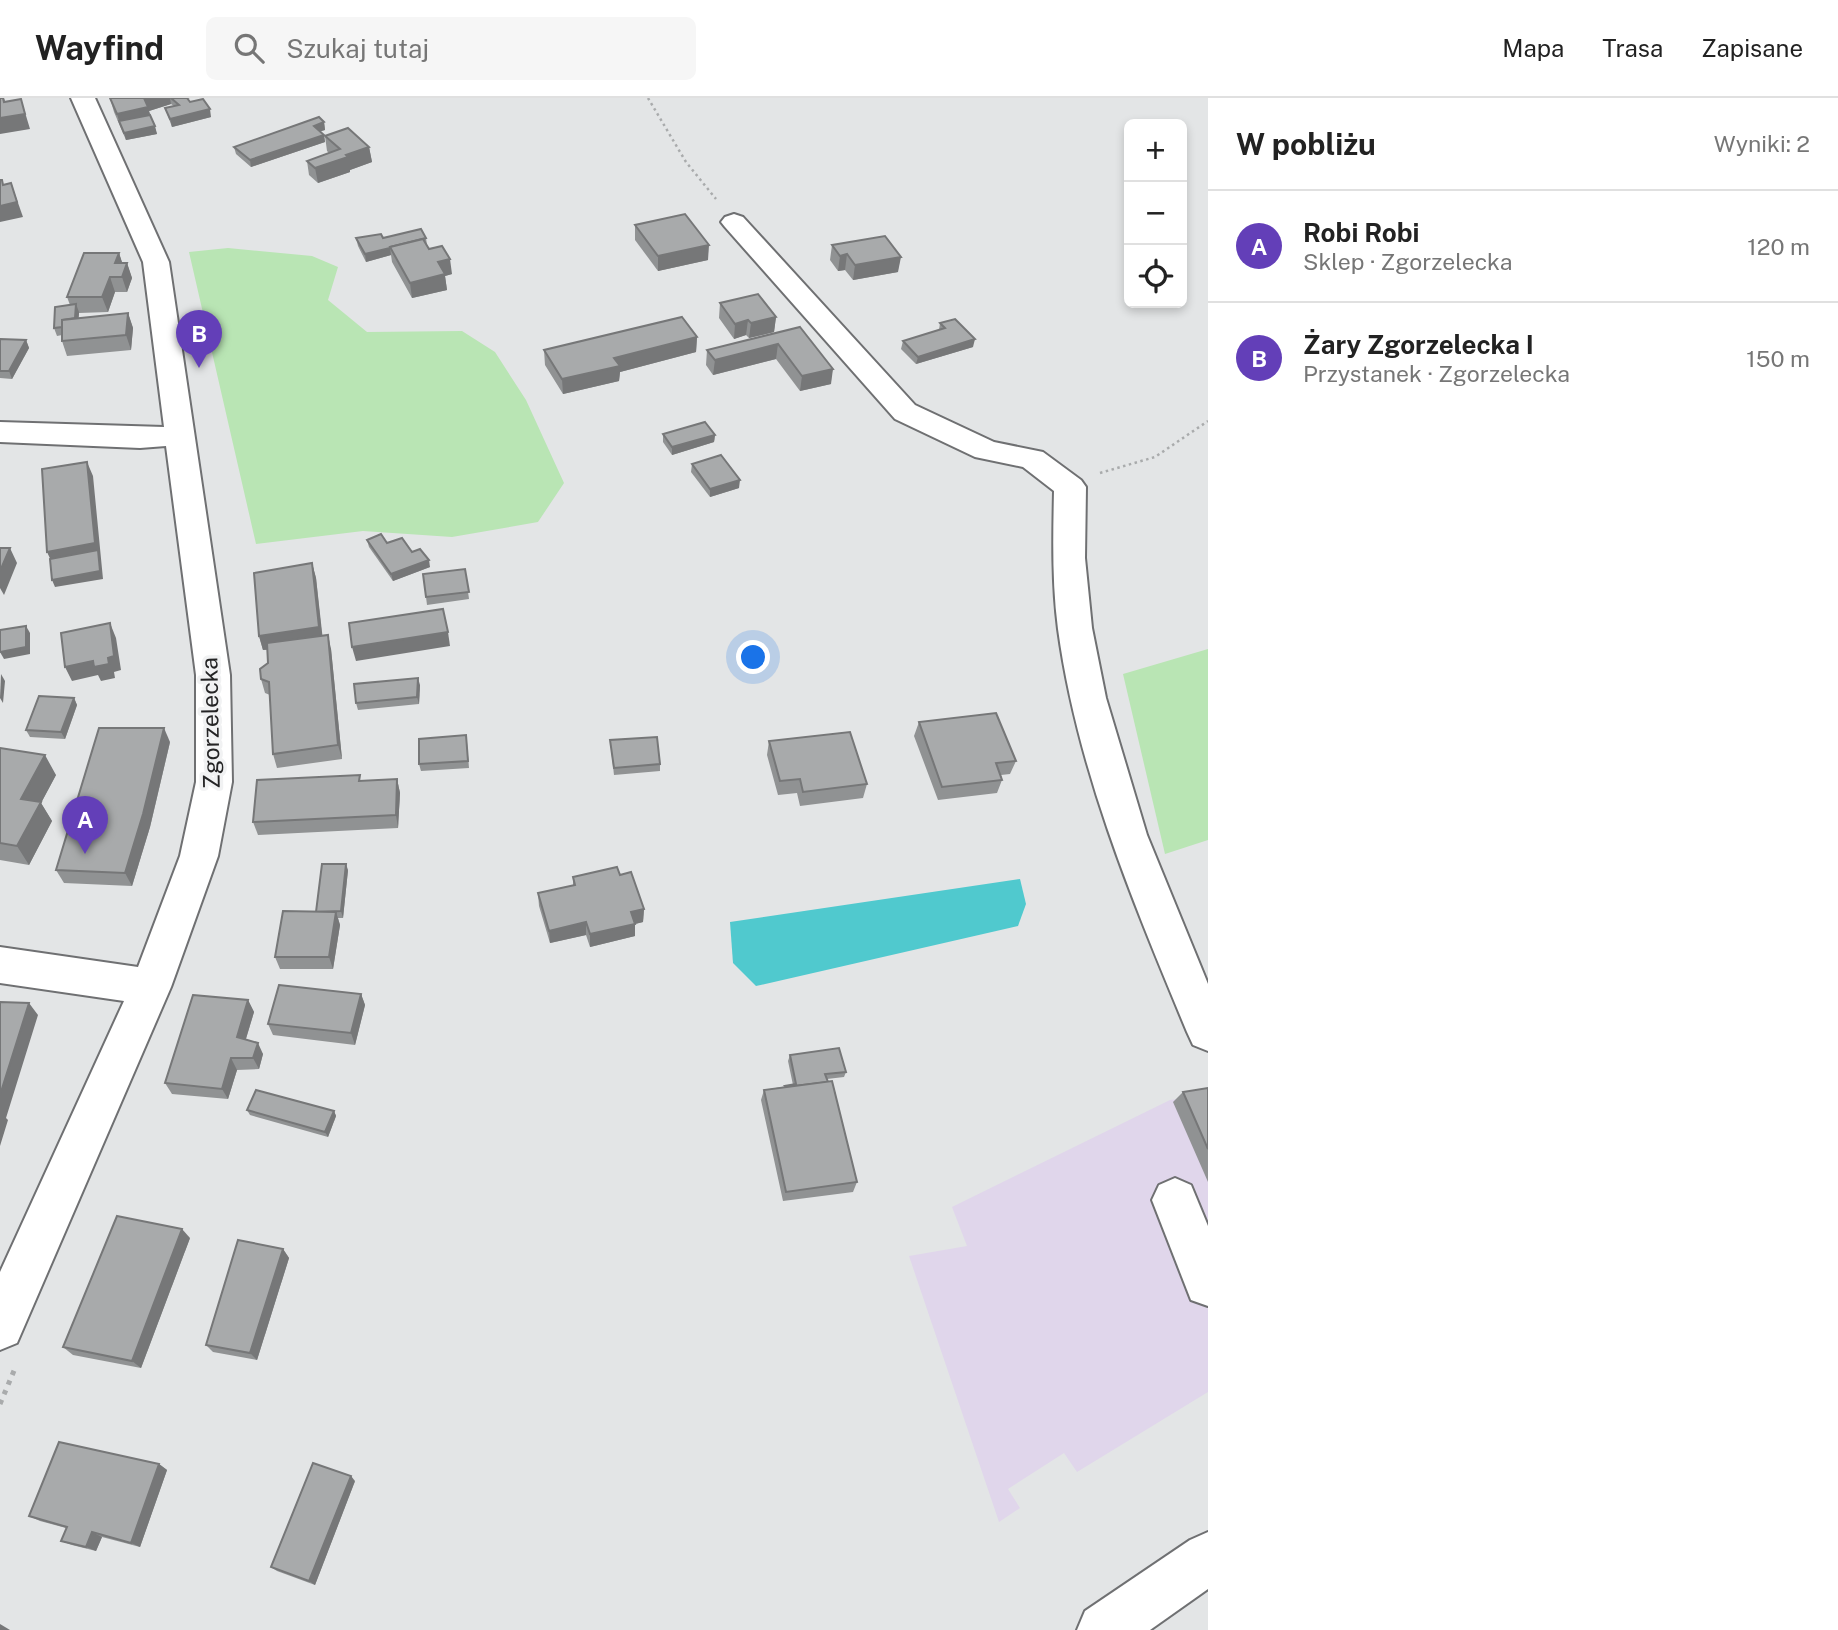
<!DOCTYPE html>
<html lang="pl">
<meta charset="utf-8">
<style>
:root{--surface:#fff;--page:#f6f6f6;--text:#222;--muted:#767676;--line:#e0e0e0;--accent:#633fb8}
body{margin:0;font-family:"Public Sans",sans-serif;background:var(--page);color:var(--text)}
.controls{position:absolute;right:21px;top:21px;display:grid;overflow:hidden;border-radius:10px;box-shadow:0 4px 10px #0003}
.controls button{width:63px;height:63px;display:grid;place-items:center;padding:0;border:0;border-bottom:2px solid var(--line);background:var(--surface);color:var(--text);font:35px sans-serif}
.you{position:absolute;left:754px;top:560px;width:24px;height:24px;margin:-18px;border:5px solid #fff;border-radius:50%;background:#1a73e8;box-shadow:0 0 0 10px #1a73e833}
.badge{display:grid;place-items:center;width:46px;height:46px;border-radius:50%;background:var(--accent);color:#fff;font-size:23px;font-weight:700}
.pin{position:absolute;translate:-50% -58px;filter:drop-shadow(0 2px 4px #0008)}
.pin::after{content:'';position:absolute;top:37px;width:24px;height:21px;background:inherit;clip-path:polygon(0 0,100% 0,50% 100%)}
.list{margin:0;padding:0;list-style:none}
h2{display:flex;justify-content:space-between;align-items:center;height:91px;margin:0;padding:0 28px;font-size:30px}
h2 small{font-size:23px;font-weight:400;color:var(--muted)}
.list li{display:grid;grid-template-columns:46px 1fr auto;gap:21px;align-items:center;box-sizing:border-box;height:112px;padding:0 28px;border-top:2px solid var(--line)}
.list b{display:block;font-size:26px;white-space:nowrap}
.list p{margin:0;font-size:23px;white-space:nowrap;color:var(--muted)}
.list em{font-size:23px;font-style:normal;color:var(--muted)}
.icon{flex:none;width:38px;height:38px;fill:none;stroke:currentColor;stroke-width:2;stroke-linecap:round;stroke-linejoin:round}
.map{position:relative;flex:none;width:1208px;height:1532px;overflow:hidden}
header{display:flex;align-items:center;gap:42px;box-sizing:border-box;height:98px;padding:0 35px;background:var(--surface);border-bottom:2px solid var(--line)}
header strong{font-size:33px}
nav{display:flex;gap:38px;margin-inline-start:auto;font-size:24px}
.search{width:490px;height:63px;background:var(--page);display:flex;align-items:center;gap:18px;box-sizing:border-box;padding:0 24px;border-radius:10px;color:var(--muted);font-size:26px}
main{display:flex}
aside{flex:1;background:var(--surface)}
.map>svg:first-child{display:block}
</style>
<header>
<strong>Wayfind</strong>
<div class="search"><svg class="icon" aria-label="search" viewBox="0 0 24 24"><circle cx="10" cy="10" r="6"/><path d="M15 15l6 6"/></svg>Szukaj tutaj</div>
<nav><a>Mapa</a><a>Trasa</a><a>Zapisane</a></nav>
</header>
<main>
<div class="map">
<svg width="1208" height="1532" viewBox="0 0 1208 1532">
<rect width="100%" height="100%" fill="#e3e5e6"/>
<!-- commercial -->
<path fill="#e0d6eb" d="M 1208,997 L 1208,1294 L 1077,1374 L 1064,1355 L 1008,1391 L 1020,1410 L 999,1424 L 909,1158 L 967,1148 L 952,1109 L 1170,1002 Z"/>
<!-- green -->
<g fill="#b9e5b4">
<path d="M 228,150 L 312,158 L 338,169 L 328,202 L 367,234 L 462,233 L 495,254 L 526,302 L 564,385 L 538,424 L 452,439 L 363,433 L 256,446 L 189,154 Z"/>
<path d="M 1208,551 L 1208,742 L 1165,756 L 1123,576 Z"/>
</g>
<!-- water -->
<path fill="#50c9ce" d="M 1020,781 L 1026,806 L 1018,828 L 756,888 L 733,865 L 730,824 Z"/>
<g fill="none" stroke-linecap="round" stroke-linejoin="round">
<!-- minor casing -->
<g stroke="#6f7072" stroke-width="4">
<g id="minor">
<path d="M 71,0 L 95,0 L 169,164 L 230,577 L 232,684 L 218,758 L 171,889 L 17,1245 L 0,1252 L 0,1174 L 124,903 L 0,885 L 0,849 L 138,869 L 180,758 L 196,684 L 196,577 L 166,348 L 140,350 L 0,344 L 0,324 L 164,329 L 143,164 Z"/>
<path d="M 734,116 L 743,119 L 915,307 L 994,344 L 1043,354 L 1081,382 L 1086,389 L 1085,460 L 1092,530 L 1106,600 L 1147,737 L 1208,886 L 1208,953 L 1193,947 L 1187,934 C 1133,804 1077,671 1058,531 C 1052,485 1053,439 1054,393 L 1023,369 L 975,359 L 895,321 L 725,129 L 721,124 L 725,119 Z"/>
<path d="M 1175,1080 L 1191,1087 L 1208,1128 L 1208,1208 L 1191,1202 L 1152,1102 L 1159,1087 Z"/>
<path d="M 1208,1434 L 1208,1491 L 1150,1532 L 1077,1532 L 1085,1513 L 1190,1442 Z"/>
</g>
</g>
<!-- path-far1 -->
<g stroke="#a9abac" stroke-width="2.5" stroke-dasharray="2.5 3.5" stroke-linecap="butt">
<path d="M 648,0 L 686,64 L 716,101"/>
<path d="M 1100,375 L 1155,359 L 1208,323"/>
</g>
<!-- path -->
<path stroke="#a9abac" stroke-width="5" stroke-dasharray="4.5 6" stroke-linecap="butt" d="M 0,1306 L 16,1268"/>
<!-- minor -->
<use href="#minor" fill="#fff" fill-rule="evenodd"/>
</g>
<!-- wall -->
<g fill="#909293">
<path d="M 110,0 L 190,0 L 188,1 L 190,4 L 211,19 L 172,29 L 165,10 L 174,8 L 171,6 L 149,13 L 157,36 L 126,42 L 114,14 Z"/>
<path d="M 324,24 L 325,32 L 320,33 L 324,37 L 325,44 L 251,69 L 236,56 L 234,49 Z"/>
<path d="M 325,38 L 369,49 L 372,64 L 350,72 L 350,74 L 318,85 L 309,77 L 307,63 L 329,55 L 327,53 Z"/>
<path d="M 635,127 L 708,162 L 658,173 L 635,142 Z"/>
<path d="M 356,140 L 426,140 L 427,147 L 429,151 L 452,176 L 445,178 L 447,192 L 412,200 L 392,164 L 391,157 L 366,164 L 358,148 Z"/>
<path d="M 832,147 L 898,174 L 853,182 L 845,172 L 838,173 L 830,162 Z"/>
<path d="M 119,155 L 122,165 L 127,165 L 132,180 L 127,194 L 115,194 L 108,214 L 79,215 L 78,220 L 128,215 L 133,230 L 131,252 L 67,258 L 62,243 L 62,237 L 57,238 L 54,230 L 70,207 L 67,199 Z"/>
<path d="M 720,205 L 776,219 L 774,234 L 749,240 L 746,237 L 734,241 L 719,220 Z"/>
<path d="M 940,225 L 973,249 L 916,266 L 901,251 L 903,243 L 939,232 Z"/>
<path d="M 800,229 L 831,286 L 800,293 L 776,261 L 713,277 L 706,267 L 707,252 Z"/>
<path d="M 697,239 L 696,254 L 620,274 L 619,283 L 563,296 L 545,267 L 544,252 Z"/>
<path d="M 0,241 L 26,242 L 29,250 L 12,281 L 0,280 Z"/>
<path d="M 663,336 L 715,337 L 714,344 L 672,357 L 663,344 Z"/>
<path d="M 692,366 L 739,390 L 710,399 L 691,374 Z"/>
<path d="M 367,442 L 387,445 L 412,454 L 430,469 L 393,483 L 369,449 Z"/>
<path d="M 312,465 L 316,480 L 322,538 L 331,551 L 342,661 L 277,670 L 273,656 L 270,597 L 265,595 L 261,581 L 268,565 L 268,552 L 263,552 L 259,538 Z"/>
<path d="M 465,471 L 469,501 L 427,507 L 423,476 Z"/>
<path d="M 420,587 L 419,606 L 358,612 L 356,605 Z"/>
<path d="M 74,600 L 77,607 L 65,641 L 30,639 L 26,632 Z"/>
<path d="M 919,624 L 1016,663 L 1010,676 L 1001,677 L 1002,682 L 997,695 L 938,702 L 914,638 Z"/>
<path d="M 610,642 L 660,666 L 660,673 L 614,677 Z"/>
<path d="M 769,643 L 867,686 L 863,700 L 800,708 L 797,695 L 778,697 L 767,657 Z"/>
<path d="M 170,644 L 150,729 L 132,788 L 64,785 L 56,772 Z"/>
<path d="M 467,644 L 469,670 L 421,673 L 419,666 Z"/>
<path d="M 0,650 L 56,677 L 41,705 L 52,723 L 29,767 L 0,762 Z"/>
<path d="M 397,681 L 400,695 L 398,730 L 258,737 L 253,724 L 361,683 Z"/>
<path d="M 348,772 L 343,820 L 338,820 L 340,827 L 333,871 L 280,871 L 275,859 L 316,814 Z"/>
<path d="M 620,777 L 644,811 L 643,824 L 635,826 L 635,838 L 590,849 L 586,837 L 550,845 L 539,808 L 538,795 L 573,787 L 573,779 Z"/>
<path d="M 361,896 L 365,907 L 355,947 L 273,937 L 268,926 Z"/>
<path d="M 248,902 L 254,914 L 246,941 L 263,956 L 259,971 L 237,972 L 228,1001 L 172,996 L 165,985 Z"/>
<path d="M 790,957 L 846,974 L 844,979 L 827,981 L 857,1084 L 853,1094 L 783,1103 L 761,1002 L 764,992 L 793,987 L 788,963 Z"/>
<path d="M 1208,990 L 1208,1084 L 1173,1004 L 1183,994 Z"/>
<path d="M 247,1012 L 334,1013 L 336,1018 L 328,1039 L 250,1017 Z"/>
<path d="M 190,1140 L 141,1270 L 73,1257 L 63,1249 Z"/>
<path d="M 283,1151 L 289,1160 L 257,1262 L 213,1254 L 206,1247 Z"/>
<path d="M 159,1366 L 167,1372 L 140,1449 L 102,1439 L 96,1453 L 72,1447 L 61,1443 L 66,1430 L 40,1423 L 29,1418 Z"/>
<path d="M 355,1383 L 315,1487 L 277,1473 L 271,1469 Z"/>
</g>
<!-- shaded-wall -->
<g fill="#767778">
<path d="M 3,0 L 4,0 L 9,19 L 21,1 L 30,31 L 0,36 L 0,20 Z"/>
<path d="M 144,0 L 170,0 L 171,6 L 149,13 L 152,24 L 119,23 L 121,30 L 117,16 Z"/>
<path d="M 210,11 L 211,19 L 172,29 L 170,21 Z"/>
<path d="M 324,24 L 325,32 L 315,35 L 314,28 Z"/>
<path d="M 155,28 L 157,36 L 126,42 L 124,35 Z"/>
<path d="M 324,37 L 325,44 L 251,69 L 250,62 Z"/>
<path d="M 369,49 L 372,64 L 350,72 L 350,74 L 318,85 L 315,70 L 346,57 Z"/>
<path d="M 11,85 L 23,119 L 0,124 L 0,108 Z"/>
<path d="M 709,147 L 708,162 L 658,173 L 658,158 Z"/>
<path d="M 390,150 L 391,157 L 366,164 L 365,156 Z"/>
<path d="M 119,155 L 124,170 L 120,180 L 115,165 Z"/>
<path d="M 847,156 L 845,172 L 838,173 L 840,158 Z"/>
<path d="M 901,159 L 898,174 L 853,182 L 855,167 Z"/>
<path d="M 450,161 L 452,176 L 445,178 L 447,192 L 412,200 L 410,185 L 438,164 Z"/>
<path d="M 127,165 L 132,180 L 127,194 L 122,179 Z"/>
<path d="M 110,179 L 115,194 L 108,214 L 102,199 Z"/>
<path d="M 76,206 L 79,214 L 78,236 L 75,228 Z"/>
<path d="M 128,215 L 133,230 L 131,252 L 126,237 Z"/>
<path d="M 776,219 L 774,234 L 749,240 L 751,225 Z"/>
<path d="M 748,222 L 746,237 L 734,241 L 735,226 Z"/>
<path d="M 697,239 L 696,254 L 620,274 L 619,283 L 563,296 L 562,281 L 614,260 Z"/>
<path d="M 975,241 L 973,249 L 916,266 L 918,259 Z"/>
<path d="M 26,242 L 29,250 L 12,281 L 9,273 Z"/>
<path d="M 778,246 L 776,261 L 713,277 L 715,262 Z"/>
<path d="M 833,271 L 831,286 L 800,293 L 802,278 Z"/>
<path d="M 715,337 L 714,344 L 672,357 L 672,349 Z"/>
<path d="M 87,364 L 93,378 L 103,481 L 55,489 L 52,482 L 54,469 L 47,454 Z"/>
<path d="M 740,382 L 739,390 L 710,399 L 710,391 Z"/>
<path d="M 10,450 L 17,465 L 4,497 L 0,490 L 0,473 Z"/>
<path d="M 429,462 L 430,469 L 393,483 L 391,476 Z"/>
<path d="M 312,465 L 316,480 L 323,543 L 263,552 L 259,538 Z"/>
<path d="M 110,525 L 116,540 L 121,572 L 114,574 L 115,580 L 101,583 L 98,577 L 72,583 L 65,569 L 108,560 Z"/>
<path d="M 26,528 L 30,535 L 30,556 L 4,561 L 0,554 Z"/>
<path d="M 448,534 L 450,548 L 356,563 L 352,549 Z"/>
<path d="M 328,537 L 331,551 L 342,661 L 338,647 Z"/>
<path d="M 1,576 L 5,583 L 3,605 L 0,600 Z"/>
<path d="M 418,580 L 420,587 L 419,606 L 417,599 Z"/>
<path d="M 74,600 L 77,607 L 65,641 L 61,634 Z"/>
<path d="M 164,630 L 170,644 L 150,729 L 132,788 L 125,775 Z"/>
<path d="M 45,657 L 56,677 L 41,705 L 52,723 L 29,767 L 17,748 L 21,701 Z"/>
<path d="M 397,681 L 400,695 L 398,730 L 396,717 Z"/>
<path d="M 346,766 L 348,772 L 343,820 L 341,813 Z"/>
<path d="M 644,811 L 643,824 L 631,827 L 631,814 Z"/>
<path d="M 336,814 L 340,827 L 333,871 L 329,859 Z"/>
<path d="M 586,824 L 586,837 L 550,845 L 549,833 Z"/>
<path d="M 635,826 L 635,838 L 590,849 L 590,836 Z"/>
<path d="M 361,896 L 365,907 L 355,947 L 351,935 Z"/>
<path d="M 248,902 L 254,914 L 243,950 L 237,939 Z"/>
<path d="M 29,905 L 38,917 L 6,1020 L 8,1022 L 0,1048 L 0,997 Z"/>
<path d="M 258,945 L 263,956 L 259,971 L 253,960 Z"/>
<path d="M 231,960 L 237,972 L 228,1001 L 222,991 Z"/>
<path d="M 334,1013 L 336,1018 L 328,1039 L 325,1034 Z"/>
<path d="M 182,1131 L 190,1140 L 141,1270 L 132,1263 Z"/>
<path d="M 283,1151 L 289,1160 L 257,1262 L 250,1255 Z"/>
<path d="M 159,1366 L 167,1372 L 140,1449 L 131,1445 Z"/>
<path d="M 351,1378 L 355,1383 L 315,1487 L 309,1483 Z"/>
<path d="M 92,1434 L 102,1439 L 96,1453 L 86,1449 Z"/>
<path d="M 0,1526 L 10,1532 L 0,1532 Z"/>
</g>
<!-- building -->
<g fill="#a8aaab" stroke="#767778" stroke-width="2">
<path d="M 0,0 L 3,0 L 4,4 L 21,1 L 25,16 L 0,20 Z"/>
<path d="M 110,0 L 144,0 L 148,9 L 117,16 Z"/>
<path d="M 171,0 L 187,0 L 190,4 L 203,1 L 210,11 L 170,21 L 165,10 L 179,7 Z"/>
<path d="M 150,17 L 155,28 L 124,35 L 119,23 Z"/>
<path d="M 319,19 L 324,24 L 314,28 L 324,37 L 250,62 L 234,49 Z"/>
<path d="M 348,30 L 369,49 L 346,57 L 348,59 L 315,70 L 307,63 L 340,51 L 325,38 Z"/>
<path d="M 0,82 L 2,82 L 3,87 L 11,85 L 17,104 L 0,108 Z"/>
<path d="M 685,116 L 709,147 L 658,158 L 635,127 Z"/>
<path d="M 421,131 L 426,140 L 390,149 L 390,150 L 365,156 L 356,140 L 381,136 L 383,140 Z"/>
<path d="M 885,138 L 901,159 L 855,167 L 847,156 L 840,158 L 832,147 Z"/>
<path d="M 423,141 L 429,151 L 442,148 L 450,161 L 438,164 L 445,176 L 410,185 L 390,149 Z"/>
<path d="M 84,155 L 119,155 L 115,165 L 127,165 L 122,179 L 110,179 L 102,199 L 67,199 Z"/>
<path d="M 758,196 L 776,219 L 751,225 L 748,222 L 735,226 L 720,205 Z"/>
<path d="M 76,206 L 75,220 L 62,222 L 62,229 L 54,230 L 55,209 Z"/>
<path d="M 128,215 L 126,237 L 62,243 L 62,222 Z"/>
<path d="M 682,219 L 697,239 L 614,260 L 620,268 L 562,281 L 544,252 Z"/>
<path d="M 955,221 L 975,241 L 918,259 L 903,243 L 945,230 L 940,225 Z"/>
<path d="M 800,229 L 833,271 L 802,278 L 778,246 L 715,262 L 707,252 Z"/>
<path d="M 0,241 L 26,242 L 9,273 L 0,273 Z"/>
<path d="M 705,324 L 715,337 L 672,349 L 663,336 Z"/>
<path d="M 721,357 L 740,382 L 710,391 L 692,366 Z"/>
<path d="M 87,364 L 95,445 L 47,454 L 42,371 Z"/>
<path d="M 381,436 L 387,445 L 402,440 L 412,454 L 420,451 L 429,462 L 391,476 L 367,442 Z"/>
<path d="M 0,450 L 10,450 L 0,473 Z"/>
<path d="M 98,452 L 100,473 L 52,482 L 50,461 Z"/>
<path d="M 312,465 L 319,529 L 259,538 L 254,475 Z"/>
<path d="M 465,471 L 469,494 L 426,499 L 423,476 Z"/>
<path d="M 443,511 L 448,534 L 352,549 L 349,525 Z"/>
<path d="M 110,525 L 114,558 L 108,560 L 109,566 L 94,569 L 93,563 L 65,569 L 61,535 Z"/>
<path d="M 26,528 L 26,549 L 0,554 L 0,532 Z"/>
<path d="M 328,537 L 338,647 L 273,656 L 269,584 L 261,581 L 260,571 L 268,565 L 267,545 Z"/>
<path d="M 418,580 L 417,599 L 356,605 L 354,586 Z"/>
<path d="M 39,598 L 74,600 L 61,634 L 26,632 Z"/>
<path d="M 996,615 L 1016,663 L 996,665 L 1002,682 L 942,689 L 919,624 Z"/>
<path d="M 99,630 L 164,630 L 143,716 L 125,775 L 56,772 Z"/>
<path d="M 850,634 L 867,686 L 803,694 L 800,681 L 780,683 L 769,643 Z"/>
<path d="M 466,637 L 468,663 L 419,666 L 419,641 Z"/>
<path d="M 657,639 L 660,666 L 614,670 L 610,642 Z"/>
<path d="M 0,650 L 45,657 L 21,701 L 41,704 L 17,748 L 0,745 Z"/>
<path d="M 360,677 L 359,683 L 397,681 L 396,717 L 253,724 L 257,682 Z"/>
<path d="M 322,766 L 346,766 L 341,813 L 316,814 Z"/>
<path d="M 617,769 L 620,777 L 631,774 L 644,811 L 631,814 L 635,826 L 590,836 L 586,824 L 549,833 L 538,795 L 575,787 L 573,779 Z"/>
<path d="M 283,813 L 336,814 L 329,859 L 275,859 Z"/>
<path d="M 279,887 L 361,896 L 351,935 L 268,926 Z"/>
<path d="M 193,897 L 248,902 L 237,939 L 258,945 L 253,960 L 231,960 L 222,991 L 165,985 Z"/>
<path d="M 0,904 L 29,905 L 0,997 Z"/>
<path d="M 839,950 L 846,974 L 825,976 L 828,984 L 786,989 L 785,988 L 796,986 L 790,957 Z"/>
<path d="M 832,983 L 857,1084 L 786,1094 L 764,992 Z"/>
<path d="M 1208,990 L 1208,1051 L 1183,994 Z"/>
<path d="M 256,992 L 334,1013 L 325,1034 L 247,1012 Z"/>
<path d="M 117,1118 L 182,1131 L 132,1263 L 63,1249 Z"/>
<path d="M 238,1142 L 283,1151 L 250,1255 L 206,1247 Z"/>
<path d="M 59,1344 L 159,1366 L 131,1445 L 92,1434 L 86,1449 L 61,1443 L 67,1429 L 29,1418 Z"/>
<path d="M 313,1365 L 351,1378 L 309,1483 L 271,1469 Z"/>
</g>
<g text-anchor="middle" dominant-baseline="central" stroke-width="7" stroke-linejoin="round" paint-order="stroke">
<!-- street labels -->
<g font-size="23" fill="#242425" stroke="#f1f2f3">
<text transform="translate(210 625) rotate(-91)">Zgorzelecka</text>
</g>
</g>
</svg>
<div class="controls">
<button>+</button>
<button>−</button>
<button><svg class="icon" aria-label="locate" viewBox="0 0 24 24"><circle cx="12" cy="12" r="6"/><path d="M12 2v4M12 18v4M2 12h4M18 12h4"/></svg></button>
</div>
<div class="you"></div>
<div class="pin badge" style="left:85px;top:756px">A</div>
<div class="pin badge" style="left:199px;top:270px">B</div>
</div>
<aside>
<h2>W pobliżu<small>Wyniki: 2</small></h2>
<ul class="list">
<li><span class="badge">A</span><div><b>Robi Robi</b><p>Sklep · Zgorzelecka</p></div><em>120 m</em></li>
<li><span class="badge">B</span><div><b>Żary Zgorzelecka I</b><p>Przystanek · Zgorzelecka</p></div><em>150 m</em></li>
</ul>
</aside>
</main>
